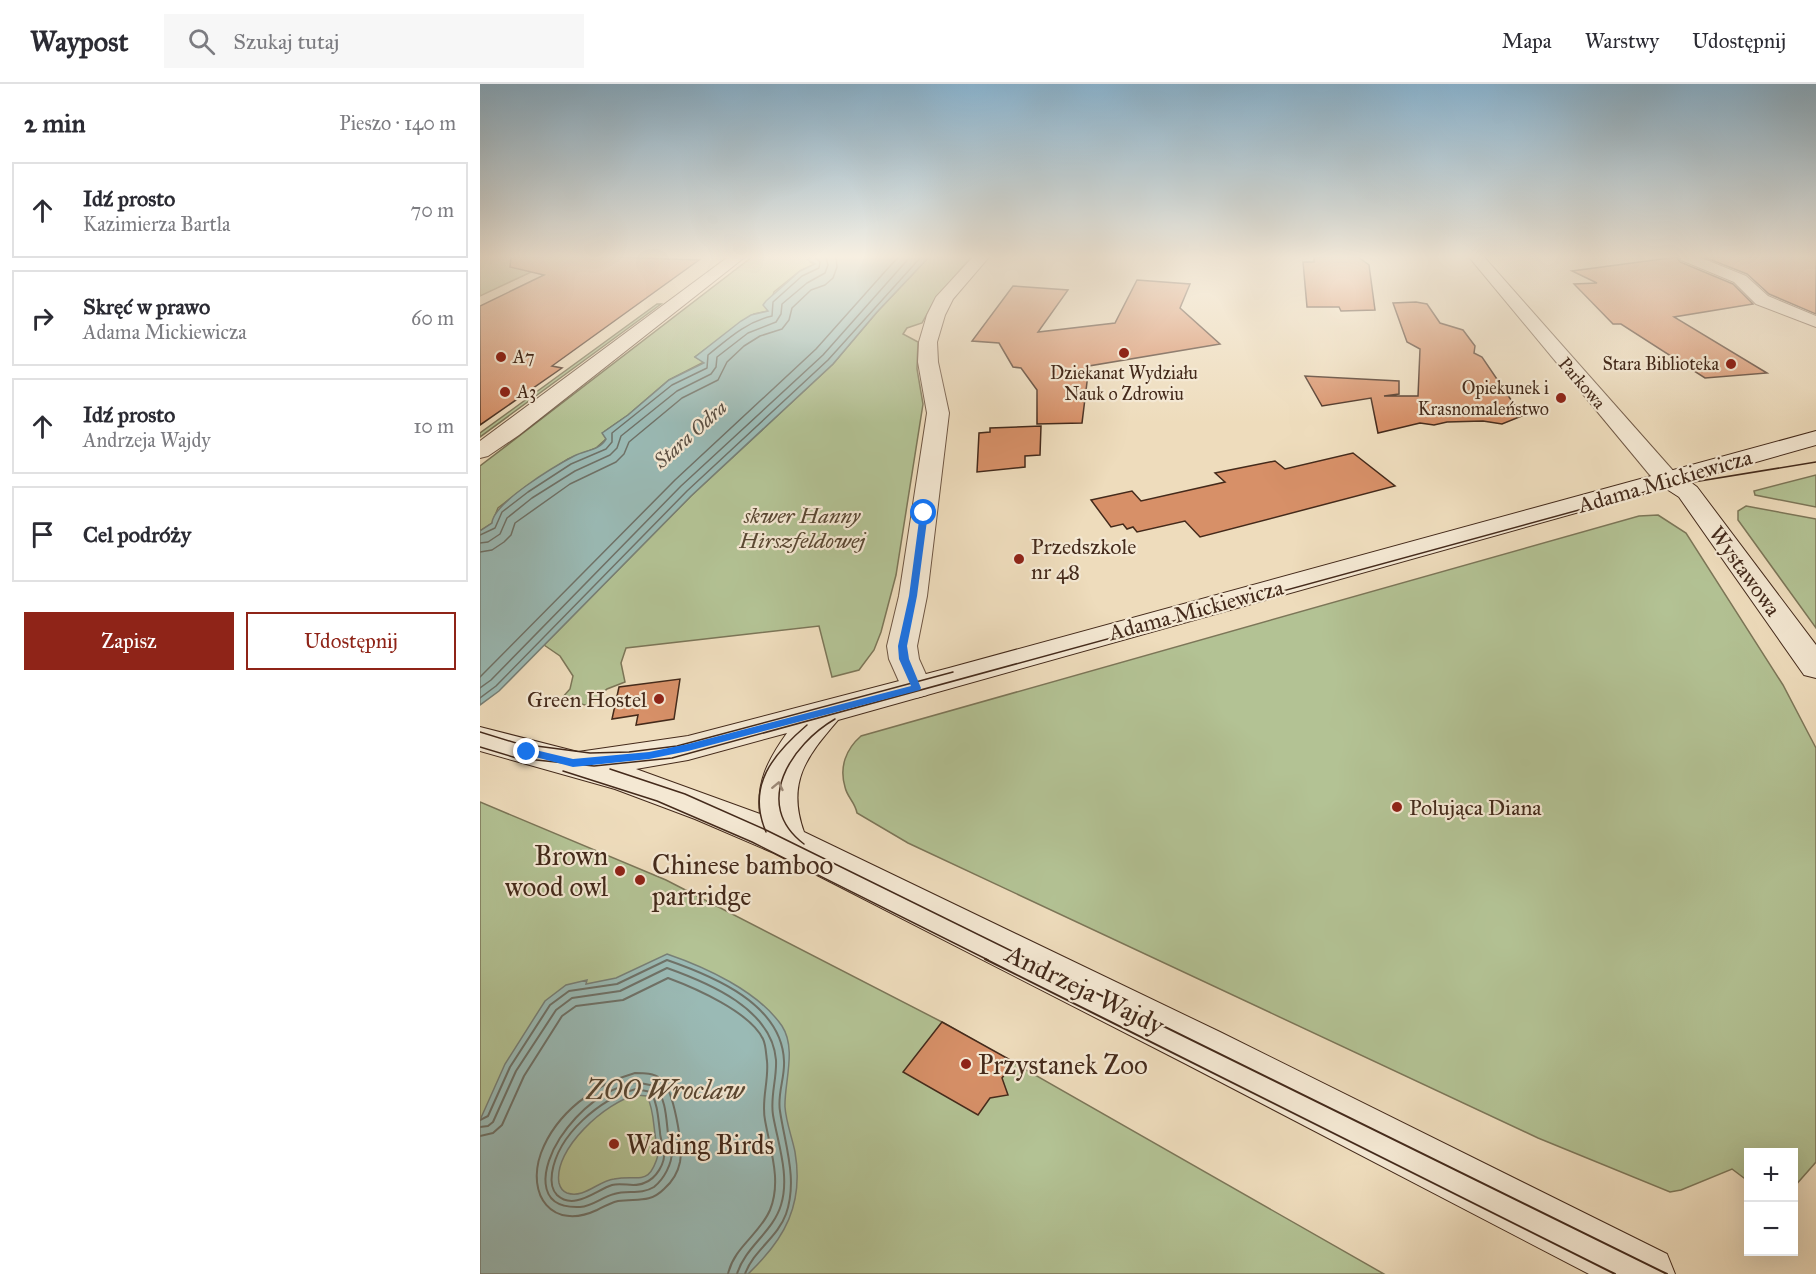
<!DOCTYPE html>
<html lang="pl">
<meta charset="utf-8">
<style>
:root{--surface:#fff;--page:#f7f7f7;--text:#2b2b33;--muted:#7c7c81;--line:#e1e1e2;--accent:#8f2418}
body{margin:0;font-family:"IM FELL Great Primer",serif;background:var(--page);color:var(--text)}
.controls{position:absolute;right:18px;bottom:18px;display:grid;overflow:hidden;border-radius:0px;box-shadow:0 6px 24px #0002}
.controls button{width:54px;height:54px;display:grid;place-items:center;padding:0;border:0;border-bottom:2px solid var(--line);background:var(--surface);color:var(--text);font:30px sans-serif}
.stop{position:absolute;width:18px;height:18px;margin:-14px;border:4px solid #1a73e8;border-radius:50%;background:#fff}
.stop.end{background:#1a73e8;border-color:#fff;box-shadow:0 2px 6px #0008}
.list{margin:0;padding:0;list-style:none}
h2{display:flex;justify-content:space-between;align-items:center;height:78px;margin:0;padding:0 24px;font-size:26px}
h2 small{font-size:20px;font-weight:400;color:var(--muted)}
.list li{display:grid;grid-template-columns:39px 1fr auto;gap:18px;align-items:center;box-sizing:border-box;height:96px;margin:0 12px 12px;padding:0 12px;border:2px solid var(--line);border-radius:0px}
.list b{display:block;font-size:22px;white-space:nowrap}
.list p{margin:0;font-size:20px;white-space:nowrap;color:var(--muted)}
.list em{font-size:20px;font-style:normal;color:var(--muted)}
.actions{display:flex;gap:12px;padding:18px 24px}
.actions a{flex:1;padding:14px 0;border:2px solid var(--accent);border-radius:0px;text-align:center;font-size:21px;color:var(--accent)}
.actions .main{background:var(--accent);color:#fff}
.icon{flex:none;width:33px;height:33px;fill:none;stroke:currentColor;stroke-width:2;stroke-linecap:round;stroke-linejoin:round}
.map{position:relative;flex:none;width:1336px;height:1190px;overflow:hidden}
header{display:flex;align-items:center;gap:36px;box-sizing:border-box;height:84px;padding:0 30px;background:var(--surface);border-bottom:2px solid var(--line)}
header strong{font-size:28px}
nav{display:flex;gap:33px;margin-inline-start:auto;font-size:21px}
.search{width:420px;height:54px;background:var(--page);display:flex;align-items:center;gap:15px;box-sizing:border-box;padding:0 21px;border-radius:0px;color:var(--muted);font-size:22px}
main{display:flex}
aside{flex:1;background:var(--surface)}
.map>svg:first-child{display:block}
</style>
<header>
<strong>Waypost</strong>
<div class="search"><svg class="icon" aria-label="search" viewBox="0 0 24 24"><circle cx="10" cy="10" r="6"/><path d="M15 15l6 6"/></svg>Szukaj tutaj</div>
<nav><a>Mapa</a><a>Warstwy</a><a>Udostępnij</a></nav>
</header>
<main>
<aside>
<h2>2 min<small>Pieszo · 140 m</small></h2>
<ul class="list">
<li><svg class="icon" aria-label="ahead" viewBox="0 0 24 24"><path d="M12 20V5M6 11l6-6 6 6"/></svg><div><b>Idź prosto</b><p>Kazimierza Bartla</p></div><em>70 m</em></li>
<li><svg class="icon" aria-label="right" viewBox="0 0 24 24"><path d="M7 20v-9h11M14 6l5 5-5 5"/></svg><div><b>Skręć w prawo</b><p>Adama Mickiewicza</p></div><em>60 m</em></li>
<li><svg class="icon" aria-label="ahead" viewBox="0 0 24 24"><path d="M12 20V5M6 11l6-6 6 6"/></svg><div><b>Idź prosto</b><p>Andrzeja Wajdy</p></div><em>10 m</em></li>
<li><svg class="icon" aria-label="arrive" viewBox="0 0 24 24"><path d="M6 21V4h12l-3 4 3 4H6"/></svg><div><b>Cel podróży</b></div></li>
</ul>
<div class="actions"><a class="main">Zapisz</a><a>Udostępnij</a></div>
</aside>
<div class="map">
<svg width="1336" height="1190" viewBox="0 0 1336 1190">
<rect width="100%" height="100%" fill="#eedcbc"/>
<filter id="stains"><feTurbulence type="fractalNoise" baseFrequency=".00333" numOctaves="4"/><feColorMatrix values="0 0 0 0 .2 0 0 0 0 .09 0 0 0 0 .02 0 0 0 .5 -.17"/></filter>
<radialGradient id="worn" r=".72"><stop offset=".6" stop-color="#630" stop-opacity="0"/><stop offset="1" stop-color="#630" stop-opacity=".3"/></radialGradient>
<!-- green -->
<g fill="#b3c294" stroke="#7c7658" stroke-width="1.5">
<path d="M 0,173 L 83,173 L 0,212 Z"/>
<path d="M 272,173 L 330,173 L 330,178 L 335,180 L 320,187 L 294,208 L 288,227 L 274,230 L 215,273 L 224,278 L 189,296 L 148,331 L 125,347 L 126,355 L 116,364 L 88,375 L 45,403 L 18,424 L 12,439 L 0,447 L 0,382 Z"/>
<path d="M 449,173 L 491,173 L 456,214 L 442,239 L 427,244 L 423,250 L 438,258 L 437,285 L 443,320 L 416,491 L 401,548 L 394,566 L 379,586 L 352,593 L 339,542 L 146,564 L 141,579 L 145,598 L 127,605 L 109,622 L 81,615 L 90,605 L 93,592 L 80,572 L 64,561 L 211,412 L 353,280 L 397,228 Z"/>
<path d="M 177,220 L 181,220 L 0,353 L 0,349 Z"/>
<path d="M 1336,391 L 1336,423 L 1275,411 L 1274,407 Z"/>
<path d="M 1266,422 L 1336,435 L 1336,544 L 1258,436 L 1258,427 Z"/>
<path d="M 1178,431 L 1206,449 L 1303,601 L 1336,664 L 1336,1078 L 1314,1103 L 1314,1068 L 1268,1068 L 1268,1097 L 1252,1085 L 1201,1106 L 1190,1108 L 1058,1054 L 428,759 L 377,729 C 375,718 367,713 365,703 C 359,683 366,665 381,652 L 1159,432 Z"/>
<path d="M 0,718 L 186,796 L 462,938 L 904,1190 L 0,1190 Z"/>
</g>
<!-- water -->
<g fill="#9abab5" stroke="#788077" stroke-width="1.5" fill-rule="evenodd">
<path d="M 330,173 L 449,173 L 397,228 L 353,280 L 211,412 L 19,607 L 0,621 L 0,447 L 12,439 C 13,419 75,382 94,372 C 105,366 119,367 126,355 L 122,349 L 125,347 L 148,331 L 189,296 L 224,279 L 215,273 L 261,237 L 271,231 L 288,227 L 283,221 L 286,217 L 320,187 L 335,180 L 328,176 Z"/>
<path d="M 187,870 C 225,883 278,907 302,942 C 317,965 304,999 305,1023 C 306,1038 312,1053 315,1068 C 324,1120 305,1155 268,1190 L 0,1190 L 0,1036 L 25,980 L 65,917 L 86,901 L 107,896 L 106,900 L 136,894 ZM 156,1011 L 167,1012 C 176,1030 172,1049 179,1068 C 169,1104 161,1090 134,1095 C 118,1097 104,1115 87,1109 C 82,1107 80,1103 79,1099 C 73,1065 126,1018 156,1011 Z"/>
</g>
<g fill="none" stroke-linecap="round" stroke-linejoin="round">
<!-- shore-far1 -->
<g stroke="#6f7268" stroke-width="1.5">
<path d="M 0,451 L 15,444 L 22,428 L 48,408 L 91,380 L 126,365 L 132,358 L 132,349 L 192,301 L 227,284 L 228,271 C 249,254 266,238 292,232 L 293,218 L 322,192 L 339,184 L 340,178 L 335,173"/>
<path d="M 0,459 L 8,458 L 20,450 L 27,434 L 52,414 L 95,387 L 130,371 L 137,364 L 141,352 L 197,307 L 231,290 L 236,283 L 237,273 L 268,249 L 296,238 L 301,230 L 302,220 L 327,199 L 345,189 L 348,181 L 346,173"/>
<path d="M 0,468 L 12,466 L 24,458 L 31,451 L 35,439 L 90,400 L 136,378 L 144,370 L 149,358 L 202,314 L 238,296 L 247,278 L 264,262 L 280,252 L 302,245 L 309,236 L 312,224 L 331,206 L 345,201 L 353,194 L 357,183 L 356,173"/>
<path d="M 0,593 L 195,396 L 336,265 L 418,173"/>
<path d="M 0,604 L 11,596 L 201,402 L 343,271 L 430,173"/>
<path d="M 0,614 L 16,602 L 207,407 L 348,276 L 441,173"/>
</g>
<!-- shore -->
<g stroke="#6f7268" stroke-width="2">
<path d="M 155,989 C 164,989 174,989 181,995 C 194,1006 203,1061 200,1078 C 198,1088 192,1098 184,1105 C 169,1120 156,1114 138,1117 C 130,1119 123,1123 117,1126 C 72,1147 46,1111 61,1069 C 76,1029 115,1000 155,989 Z"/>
<path d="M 155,998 L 175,1002 C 186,1016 186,1032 188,1050 C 189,1056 192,1061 192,1067 C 192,1080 184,1095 174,1103 C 161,1111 148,1106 134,1110 C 122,1113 113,1122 100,1123 C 53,1125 62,1082 80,1054 C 98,1027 123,1006 155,998 Z"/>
<path d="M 156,1005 L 171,1008 C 178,1021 178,1034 180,1048 C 180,1054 183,1060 184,1066 C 186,1079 176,1095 164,1099 C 154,1104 143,1098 132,1101 C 116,1106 94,1127 77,1111 C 71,1105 71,1096 72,1089 C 78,1050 120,1015 156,1005 Z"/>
<path d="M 0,1036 L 8,1032 L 30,983 L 70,921 L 89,907 L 137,900 L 187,876 C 233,892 302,920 304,977 C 305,994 297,1010 300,1027 C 305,1061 318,1096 306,1130 C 298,1153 273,1167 265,1190"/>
<path d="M 0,1043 L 8,1042 L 13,1038 L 36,987 L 76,926 L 92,914 L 140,907 L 187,884 C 229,899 292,925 296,976 C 297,995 290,1012 293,1031 C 298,1060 310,1092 301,1121 C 293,1148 265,1163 257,1190"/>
<path d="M 0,1052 L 13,1049 L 22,1041 L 44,992 L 82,932 L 96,922 L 143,916 L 188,894 C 215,904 270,928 283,955 C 286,961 286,970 287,977 C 289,997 281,1016 285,1036 C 290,1065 302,1097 290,1126 C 280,1150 254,1163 248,1190"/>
</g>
</g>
<!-- building -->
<g fill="#d79068" stroke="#442a1b" stroke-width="1.5">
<path d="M 31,173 L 135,173 L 219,176 L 72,282 L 82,284 L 0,341 L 0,222 L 64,191 L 30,183 Z"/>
<path d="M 834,173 L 878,173 L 889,181 L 895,226 L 861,227 L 859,223 L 827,223 L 823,178 L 834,178 Z"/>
<path d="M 1197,173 L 1200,178 L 1253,200 L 1273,220 L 1194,233 L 1287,289 L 1225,294 L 1141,240 L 1133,240 L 1094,200 L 1117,199 L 1092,187 Z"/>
<path d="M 1224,173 L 1336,173 L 1336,230 L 1289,210 L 1267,190 Z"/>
<path d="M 657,196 L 710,200 L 700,224 L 740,260 L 609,282 L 602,339 L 557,340 L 557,306 L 541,284 L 533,283 L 519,259 L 492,257 L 533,202 L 588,206 L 558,248 L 635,239 Z"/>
<path d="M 936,218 L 947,220 L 960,239 L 983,246 L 995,262 L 994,269 L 1002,273 L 1042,332 L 1022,340 L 1003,337 L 967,338 L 954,341 L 940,339 L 898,349 L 891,314 L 842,322 L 825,292 L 919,297 L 919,310 L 904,312 L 938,312 L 940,265 L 927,258 L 913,219 Z"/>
<path d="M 561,342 L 560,371 L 545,372 L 545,383 L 497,388 L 499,349 L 510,348 L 510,344 Z"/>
<path d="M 873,369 L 915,402 L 720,453 L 705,437 L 657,448 L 653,443 L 647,445 L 643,440 L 631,443 L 611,416 L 652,407 L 661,417 L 745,398 L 735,389 L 795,377 L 805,385 Z"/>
<path d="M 200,595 L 194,635 L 156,641 L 158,631 L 132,635 L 139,603 Z"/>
<path d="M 462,938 L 534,978 L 522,994 L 528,1011 L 510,1014 L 498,1031 L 423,988 Z"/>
</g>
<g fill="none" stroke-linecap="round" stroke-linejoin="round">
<!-- minor casing -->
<g stroke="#6e5643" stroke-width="2">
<g id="minor">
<path d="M 248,173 L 265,173 L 39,351 L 8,372 L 0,374 L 0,357 Z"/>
<path d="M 493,173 L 509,173 L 473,215 L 465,231 L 457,258 L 458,278 L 469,329 L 447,512 L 437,562 L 439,575 L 452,604 L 447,611 L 436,614 L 425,611 L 409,575 L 407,562 L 419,512 L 447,329 L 438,278 L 439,258 L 447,231 L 456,213 Z"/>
<path d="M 989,173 L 1004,173 L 1196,390 L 1200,395 L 1196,400 C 1183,403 1178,399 1169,390 Z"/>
<path d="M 1199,173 L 1219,173 L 1266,192 L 1288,212 L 1336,232 L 1336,243 L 1276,220 L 1254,198 L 1201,176 Z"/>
</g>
</g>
<!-- secondary casing -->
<g stroke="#442a1b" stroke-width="2">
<path id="secondary" d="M 1336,347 L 1336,361 L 1209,397 L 1217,403 L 1336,561 L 1336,594 L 1324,591 L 1199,413 L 1185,404 L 358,636 C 327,672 306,698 324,748 L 740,948 L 1187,1170 L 1195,1190 L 1109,1190 L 706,980 L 294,769 L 215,735 L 135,705 L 0,667 L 0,643 L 98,668 L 208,652 L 469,584 ZM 307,649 C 289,674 276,698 280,730 L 156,685 L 208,676 Z"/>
</g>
<!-- minor -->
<use href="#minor" fill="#f4e8d3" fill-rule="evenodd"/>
<!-- secondary -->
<use href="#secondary" fill="#f4e8d3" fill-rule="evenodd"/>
<!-- tram-far1 -->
<g stroke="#442a1b" stroke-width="1.5">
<path d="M 0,648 L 49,663"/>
<path d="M 41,660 L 110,669 L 149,668 L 197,662 L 473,588"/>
<path d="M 0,663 L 43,676"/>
<path d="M 37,674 L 114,682 L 192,674 L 1183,403 L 1336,378"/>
<path d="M 130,685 L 205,710 L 284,745 L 550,876"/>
<path d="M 83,687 L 177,717 L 272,758 L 508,876"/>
<path d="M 286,748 C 266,702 293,670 327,641"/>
<path d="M 324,760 C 271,720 312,660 355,635"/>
</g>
<!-- tram -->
<g stroke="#442a1b" stroke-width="2">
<path d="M 505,875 L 1135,1190"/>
<path d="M 547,875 L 1187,1190"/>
</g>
</g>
<!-- one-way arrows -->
<defs><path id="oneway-chevron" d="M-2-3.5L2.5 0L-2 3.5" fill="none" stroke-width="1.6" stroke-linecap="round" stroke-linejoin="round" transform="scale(1.5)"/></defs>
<use stroke="#9c8977" href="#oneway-chevron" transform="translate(298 702) rotate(-78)"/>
<!-- sky -->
<linearGradient id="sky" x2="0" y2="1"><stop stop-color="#89b6d4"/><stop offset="0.51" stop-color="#f7efe1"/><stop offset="1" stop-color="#f7efe1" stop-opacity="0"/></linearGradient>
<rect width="1336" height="339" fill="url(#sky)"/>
<!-- route -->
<path fill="#1a73e8" d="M 444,427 L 448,429 L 437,512 L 427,562 L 429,575 L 441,604 L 440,606 L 208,667 L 169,675 L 93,683 L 44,670 L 42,668 L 47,664 L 93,675 L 169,668 L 208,660 L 431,602 L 419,575 L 418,562 L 429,512 L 440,429 Z"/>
<!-- markers -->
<g fill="#8f2418" stroke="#f4e8d3" stroke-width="2">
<circle cx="644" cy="269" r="6"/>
<circle cx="21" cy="273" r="6"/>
<circle cx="1251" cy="280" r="6"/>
<circle cx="25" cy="308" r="6"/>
<circle cx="1081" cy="314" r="6"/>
<circle cx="539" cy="475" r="6"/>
<circle cx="179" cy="615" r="6"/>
<circle cx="917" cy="723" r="6"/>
<circle cx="140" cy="787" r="6"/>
<circle cx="160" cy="796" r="6"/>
<circle cx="486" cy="980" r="6"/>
<circle cx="134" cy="1060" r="6"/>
</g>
<g text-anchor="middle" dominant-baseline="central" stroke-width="4.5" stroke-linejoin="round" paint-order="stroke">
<!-- far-poi labels -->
<g font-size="18" fill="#442a1b" stroke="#f4e8d3" text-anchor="start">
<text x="33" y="273">A7</text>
<text x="1239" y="280" text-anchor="end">Stara Biblioteka</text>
<text x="644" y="289" text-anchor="middle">Dziekanat Wydziału<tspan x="644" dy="21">Nauk o Zdrowiu</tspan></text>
<text x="1069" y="304" text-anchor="end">Opiekunek i<tspan x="1069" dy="21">Krasnomaleństwo</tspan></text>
<text x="37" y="308">A3</text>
</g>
<!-- far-street labels -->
<g font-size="18" fill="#442a1b" stroke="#f4e8d3">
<text transform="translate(1102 299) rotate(49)">Parkowa</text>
</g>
<!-- far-water labels -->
<g font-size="20" font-style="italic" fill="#5a4e42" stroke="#f4e8d3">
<text transform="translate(210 350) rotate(-42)">Stara Odra</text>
</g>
<!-- street labels -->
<g font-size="22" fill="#442a1b" stroke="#f4e8d3">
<text transform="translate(1185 397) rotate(-16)">Adama Mickiewicza</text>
<text transform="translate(1265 487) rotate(54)">Wystawowa</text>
<text transform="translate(716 526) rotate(-15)">Adama Mickiewicza</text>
</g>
<!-- park labels -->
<g font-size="22" font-style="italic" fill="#5a4833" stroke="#f4e8d3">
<text x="322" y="431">skwer Hanny<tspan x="322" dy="25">Hirszfeldowej</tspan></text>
</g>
<!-- poi labels -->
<g font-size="22" fill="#442a1b" stroke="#f4e8d3" text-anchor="start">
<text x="551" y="462">Przedszkole<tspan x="551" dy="25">nr 48</tspan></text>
<text x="167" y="615" text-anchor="end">Green Hostel</text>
<text x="929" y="723">Polująca Diana</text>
</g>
<!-- near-poi labels -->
<g font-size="27" fill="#442a1b" stroke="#f4e8d3" text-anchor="start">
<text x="128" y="771" text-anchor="end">Brown<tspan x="128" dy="31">wood owl</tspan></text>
<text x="172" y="780">Chinese bamboo<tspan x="172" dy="31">partridge</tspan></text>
<text x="498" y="980">Przystanek Zoo</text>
<text x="146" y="1060">Wading Birds</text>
</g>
<!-- near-street labels -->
<g font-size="27" fill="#442a1b" stroke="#f4e8d3">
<text transform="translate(605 905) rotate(26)">Andrzeja Wajdy</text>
</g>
<!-- near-park labels -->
<g font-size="27" font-style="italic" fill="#5a4833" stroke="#f4e8d3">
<text x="185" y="1005">ZOO Wroclaw</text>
</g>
</g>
<rect width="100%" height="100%" filter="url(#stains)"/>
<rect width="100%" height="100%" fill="url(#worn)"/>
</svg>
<div class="controls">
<button>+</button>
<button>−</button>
</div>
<div class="stop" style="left:444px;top:429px"></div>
<div class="stop end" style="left:47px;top:668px"></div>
</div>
</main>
